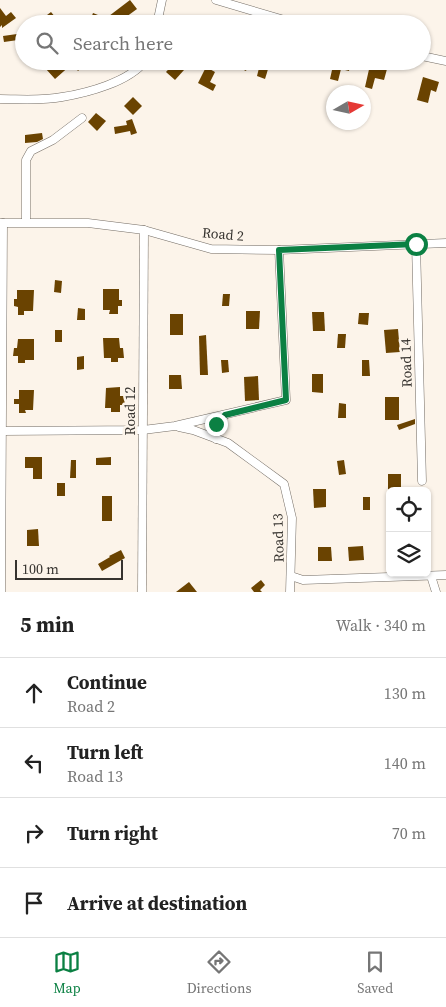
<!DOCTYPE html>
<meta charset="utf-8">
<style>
:root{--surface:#fff;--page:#f6f6f6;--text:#222;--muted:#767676;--line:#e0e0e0;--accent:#0b8043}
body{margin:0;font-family:"Source Serif 4",serif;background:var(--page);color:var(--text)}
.controls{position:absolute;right:15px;bottom:15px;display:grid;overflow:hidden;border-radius:8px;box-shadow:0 1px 4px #0004}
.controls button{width:45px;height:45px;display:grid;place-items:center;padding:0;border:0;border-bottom:1px solid var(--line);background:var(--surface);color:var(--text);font:25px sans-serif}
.compass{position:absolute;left:326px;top:85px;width:45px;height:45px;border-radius:50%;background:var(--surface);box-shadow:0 1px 4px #0004;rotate:81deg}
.scale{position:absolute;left:15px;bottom:12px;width:108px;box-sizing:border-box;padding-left:5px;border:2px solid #36332f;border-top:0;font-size:14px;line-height:18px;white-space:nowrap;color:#36332f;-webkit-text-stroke:4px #fcf4ea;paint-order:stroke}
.stop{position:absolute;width:15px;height:15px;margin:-11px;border:4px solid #0b8043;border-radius:50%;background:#fff}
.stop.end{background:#0b8043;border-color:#fff;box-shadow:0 1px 5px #0008}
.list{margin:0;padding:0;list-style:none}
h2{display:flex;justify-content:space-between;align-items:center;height:65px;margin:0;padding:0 20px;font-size:21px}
h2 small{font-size:16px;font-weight:400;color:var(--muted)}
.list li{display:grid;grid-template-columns:32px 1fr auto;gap:15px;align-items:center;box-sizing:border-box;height:70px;padding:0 20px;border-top:1px solid var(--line)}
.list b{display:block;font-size:19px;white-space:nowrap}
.list p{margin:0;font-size:16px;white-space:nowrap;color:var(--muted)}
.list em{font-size:16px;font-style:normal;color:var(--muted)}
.icon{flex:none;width:28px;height:28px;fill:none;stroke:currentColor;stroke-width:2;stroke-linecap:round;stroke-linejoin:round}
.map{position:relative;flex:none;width:446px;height:592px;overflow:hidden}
.search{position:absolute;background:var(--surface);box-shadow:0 1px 4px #0004;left:15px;right:15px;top:15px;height:55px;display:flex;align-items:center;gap:12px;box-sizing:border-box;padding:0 18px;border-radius:28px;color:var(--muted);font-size:19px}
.sheet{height:345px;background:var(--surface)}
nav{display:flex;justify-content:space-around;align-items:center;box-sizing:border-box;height:70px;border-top:1px solid var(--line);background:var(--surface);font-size:14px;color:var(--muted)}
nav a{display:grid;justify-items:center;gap:2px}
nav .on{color:var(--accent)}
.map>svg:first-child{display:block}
</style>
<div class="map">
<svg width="446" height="592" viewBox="0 0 446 592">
<rect width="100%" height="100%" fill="#fcf4ea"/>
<!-- building -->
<g fill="#6a4301">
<path d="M 130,0 L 137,9 L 126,17 L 131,24 L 122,24 L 120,21 L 114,24 L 109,16 Z"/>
<path d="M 0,8 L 6,16 L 11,12 L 16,18 L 2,28 L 2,25 L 0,27 Z"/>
<path d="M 51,12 L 61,24 L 43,24 L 50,19 L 47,15 Z"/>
<path d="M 93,13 L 108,19 L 106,24 L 89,24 Z"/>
<path d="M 17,34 L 18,40 L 4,42 L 3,36 Z"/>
<path d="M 54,61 L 88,61 L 78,71 L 72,64 L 55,79 L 46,69 Z"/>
<path d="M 224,61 L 250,61 L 246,71 Z"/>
<path d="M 334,61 L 351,61 L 349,71 L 341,69 L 338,81 L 330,79 Z"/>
<path d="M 175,62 L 184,70 L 175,80 L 166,72 Z"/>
<path d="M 260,64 L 269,66 L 265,79 L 257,76 Z"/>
<path d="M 370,65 L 387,69 L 384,80 L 375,78 L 372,89 L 365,87 Z"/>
<path d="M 206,67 L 215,72 L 210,82 L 216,85 L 213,91 L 198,83 Z"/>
<path d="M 423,77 L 439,82 L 436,92 L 431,90 L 428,103 L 417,100 Z"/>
<path d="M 133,97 L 142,106 L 133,115 L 124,106 Z"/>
<path d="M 96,113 L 106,121 L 97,131 L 88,122 Z"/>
<path d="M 132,119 L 137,133 L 131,135 L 130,131 L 115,134 L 114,127 L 127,125 L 126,121 Z"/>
<path d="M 42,133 L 43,139 L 37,142 L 25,143 L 25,135 Z"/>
<path d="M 55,280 L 62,281 L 61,293 L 54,292 Z"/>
<path d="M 103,289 L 119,289 L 119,300 L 122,300 L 122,306 L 118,306 L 118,314 L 109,314 L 110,310 L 103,310 Z"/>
<path d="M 17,290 L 34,290 L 33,311 L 24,311 L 24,315 L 18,315 L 18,307 L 14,306 L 14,299 L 17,299 Z"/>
<path d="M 223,294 L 230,294 L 229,306 L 222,306 Z"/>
<path d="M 78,308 L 85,309 L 85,320 L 77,320 Z"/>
<path d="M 246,311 L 260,311 L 259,329 L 246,329 Z"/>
<path d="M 312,312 L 324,312 L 325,331 L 313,331 Z"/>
<path d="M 359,313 L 369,313 L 368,325 L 358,324 Z"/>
<rect x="170" y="314" width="13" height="21"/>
<path d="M 398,329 L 400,352 L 386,353 L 384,330 Z"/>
<rect x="55" y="330" width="7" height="12"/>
<path d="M 338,334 L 346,334 L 345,348 L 337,348 Z"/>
<path d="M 206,335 L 208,375 L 200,375 L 199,336 Z"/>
<path d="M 103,338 L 119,338 L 120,348 L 123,348 L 124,358 L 118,358 L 118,362 L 111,362 L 111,358 L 104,358 Z"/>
<path d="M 18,339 L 34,339 L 34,360 L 25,360 L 25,363 L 18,363 L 18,356 L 13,356 L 14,348 L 17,348 Z"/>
<path d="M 84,356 L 84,369 L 77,370 L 77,357 Z"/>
<path d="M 221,360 L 228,360 L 229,372 L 222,373 Z"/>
<path d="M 362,360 L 369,360 L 370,376 L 362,376 Z"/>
<path d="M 312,374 L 323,374 L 323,393 L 312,392 Z"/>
<path d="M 169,375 L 181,375 L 182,389 L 169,389 Z"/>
<path d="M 258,376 L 259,400 L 245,401 L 244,377 Z"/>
<path d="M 120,387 L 120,396 L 124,396 L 125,405 L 120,405 L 120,412 L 111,412 L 111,408 L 105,408 L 106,388 Z"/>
<path d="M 19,390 L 34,390 L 33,410 L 25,410 L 26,413 L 19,413 L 19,404 L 14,404 L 14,399 L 19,399 Z"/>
<rect x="385" y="397" width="14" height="23"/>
<path d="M 339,403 L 346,404 L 346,418 L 338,418 Z"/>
<path d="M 415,419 L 415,424 L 399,430 L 397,425 Z"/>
<path d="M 25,457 L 42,457 L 42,479 L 33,479 L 33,468 L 25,468 Z"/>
<path d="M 111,457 L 111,465 L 96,465 L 96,458 Z"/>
<path d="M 71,460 L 76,460 L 76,478 L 70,478 Z"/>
<path d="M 344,460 L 346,474 L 339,475 L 337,461 Z"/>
<rect x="388" y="474" width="13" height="17"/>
<rect x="57" y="483" width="8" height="13"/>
<path d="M 313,489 L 326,489 L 326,507 L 314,508 Z"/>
<rect x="102" y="496" width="10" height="25"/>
<rect x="363" y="497" width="7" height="13"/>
<path d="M 38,529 L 39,546 L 27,546 L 27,530 Z"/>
<path d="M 363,546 L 364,560 L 349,561 L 348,547 Z"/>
<path d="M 318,547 L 331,547 L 332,561 L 318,561 Z"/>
<path d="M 121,550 L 125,558 L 102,571 L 98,564 L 110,557 L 109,556 Z"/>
<path d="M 261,580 L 265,585 L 260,590 L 262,592 L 254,592 L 251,588 Z"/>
<path d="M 189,582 L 197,592 L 176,592 Z"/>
</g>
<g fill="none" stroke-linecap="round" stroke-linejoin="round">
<!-- street casing -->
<g stroke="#736c64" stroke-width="9">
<g id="street">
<path d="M 216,0 L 298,24"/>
<path d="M 157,24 L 162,0"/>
<path d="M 422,56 L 446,61"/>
<path d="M 0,99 C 20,99 42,101 62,97 C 87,93 129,82 145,61"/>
<path d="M 26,222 L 26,160 L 31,151 L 53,140 L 82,118"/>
<path d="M 0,223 L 88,223 L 144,230 L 211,249 L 279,250 L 446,243"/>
<path d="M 416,244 L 422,481"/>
<path d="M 179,427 L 193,430 L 228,443 L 284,484 L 292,518 L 290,592"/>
<path d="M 2,431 L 143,430 L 175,426 L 286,400 L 279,250"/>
<path d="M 216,439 L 216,424 L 225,415"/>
<path d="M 291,576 L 303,580 L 446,575"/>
<path d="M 431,576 L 436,592"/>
<path d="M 1,592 L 3,223"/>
<path d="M 142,592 L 144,230"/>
</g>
</g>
<!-- street -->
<use href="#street" stroke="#fff" stroke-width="8"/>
</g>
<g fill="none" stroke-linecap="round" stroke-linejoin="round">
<!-- route -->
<path stroke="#0b8043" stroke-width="6" d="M 216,424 L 225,415 L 286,400 L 279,250 L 416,244"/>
</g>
<g text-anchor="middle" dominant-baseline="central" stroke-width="5" stroke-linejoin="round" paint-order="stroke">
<!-- street labels -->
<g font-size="14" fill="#36332f" stroke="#fcf4ea">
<text transform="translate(223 234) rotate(5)">Road 2</text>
<text transform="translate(406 363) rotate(-92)">Road 14</text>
<text transform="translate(130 411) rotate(-90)">Road 12</text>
<text transform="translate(278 538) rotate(-92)">Road 13</text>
</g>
</g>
</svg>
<div class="controls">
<button><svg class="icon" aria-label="locate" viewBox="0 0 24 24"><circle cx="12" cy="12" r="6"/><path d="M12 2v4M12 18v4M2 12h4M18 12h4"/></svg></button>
<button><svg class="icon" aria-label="layers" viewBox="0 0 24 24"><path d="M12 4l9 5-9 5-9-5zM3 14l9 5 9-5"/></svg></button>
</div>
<svg class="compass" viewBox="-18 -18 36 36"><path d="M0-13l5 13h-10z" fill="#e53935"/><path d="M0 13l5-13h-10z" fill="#767676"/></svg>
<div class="scale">100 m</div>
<div class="stop" style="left:416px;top:244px"></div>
<div class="stop end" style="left:216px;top:424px"></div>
<div class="search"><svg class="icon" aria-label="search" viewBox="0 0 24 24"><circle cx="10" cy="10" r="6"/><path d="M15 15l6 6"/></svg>Search here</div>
</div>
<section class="sheet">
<h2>5 min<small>Walk · 340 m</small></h2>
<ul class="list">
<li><svg class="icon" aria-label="ahead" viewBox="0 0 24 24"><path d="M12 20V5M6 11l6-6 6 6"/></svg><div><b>Continue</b><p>Road 2</p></div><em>130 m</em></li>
<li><svg class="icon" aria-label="left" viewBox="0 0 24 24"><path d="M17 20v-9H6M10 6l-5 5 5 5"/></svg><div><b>Turn left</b><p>Road 13</p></div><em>140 m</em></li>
<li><svg class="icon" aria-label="right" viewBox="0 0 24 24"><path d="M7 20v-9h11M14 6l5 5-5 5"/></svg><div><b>Turn right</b></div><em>70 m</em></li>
<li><svg class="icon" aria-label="arrive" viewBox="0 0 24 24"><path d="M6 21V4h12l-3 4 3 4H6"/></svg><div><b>Arrive at destination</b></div></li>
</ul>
</section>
<nav>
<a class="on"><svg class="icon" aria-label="map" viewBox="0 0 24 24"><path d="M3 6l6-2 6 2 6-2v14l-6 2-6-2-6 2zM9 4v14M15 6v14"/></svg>Map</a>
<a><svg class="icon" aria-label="directions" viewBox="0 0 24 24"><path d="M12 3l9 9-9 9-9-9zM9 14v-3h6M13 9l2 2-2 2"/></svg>Directions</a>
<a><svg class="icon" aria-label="saved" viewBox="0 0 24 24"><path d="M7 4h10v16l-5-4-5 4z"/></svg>Saved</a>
</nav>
